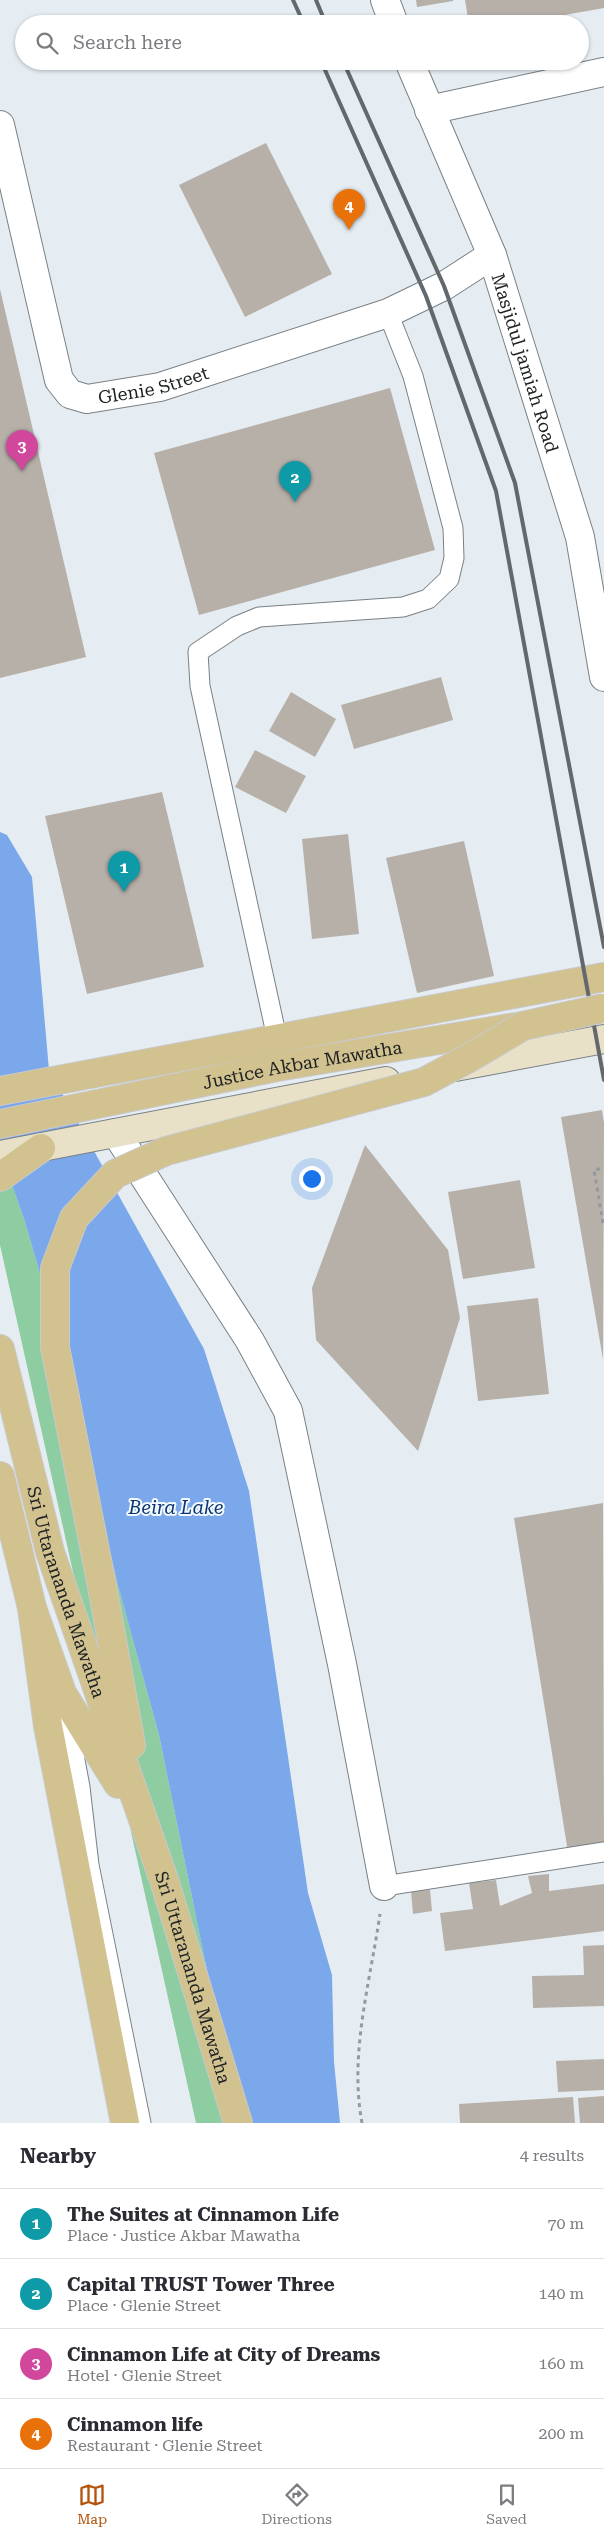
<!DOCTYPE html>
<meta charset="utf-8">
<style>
:root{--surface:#fff;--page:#f7f7f7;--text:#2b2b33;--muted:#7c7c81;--line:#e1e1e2;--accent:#b45309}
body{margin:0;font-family:"Roboto Serif",serif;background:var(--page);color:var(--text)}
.you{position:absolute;left:311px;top:1178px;width:18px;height:18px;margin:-12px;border:4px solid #fff;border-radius:50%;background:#1a73e8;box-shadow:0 0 0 8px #1a73e833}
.badge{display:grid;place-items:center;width:32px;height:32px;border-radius:50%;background:var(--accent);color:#fff;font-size:16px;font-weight:700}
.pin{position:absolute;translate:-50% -41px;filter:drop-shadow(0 1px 2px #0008)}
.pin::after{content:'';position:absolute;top:26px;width:18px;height:15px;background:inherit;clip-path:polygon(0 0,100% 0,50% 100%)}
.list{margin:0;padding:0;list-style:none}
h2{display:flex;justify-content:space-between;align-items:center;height:65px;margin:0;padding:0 20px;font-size:21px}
h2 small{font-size:16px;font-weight:400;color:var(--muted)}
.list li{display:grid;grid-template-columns:32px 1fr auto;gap:15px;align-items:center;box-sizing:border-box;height:70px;padding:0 20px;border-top:1px solid var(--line)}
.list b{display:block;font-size:19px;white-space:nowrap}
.list p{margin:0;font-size:16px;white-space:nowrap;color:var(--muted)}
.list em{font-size:16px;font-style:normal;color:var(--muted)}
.icon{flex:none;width:28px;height:28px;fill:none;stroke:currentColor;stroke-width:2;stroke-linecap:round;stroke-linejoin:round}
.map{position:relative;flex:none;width:604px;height:2123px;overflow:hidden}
.search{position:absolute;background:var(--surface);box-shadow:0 1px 4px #0004;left:15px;right:15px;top:15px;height:55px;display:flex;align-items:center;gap:12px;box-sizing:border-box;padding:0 18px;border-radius:28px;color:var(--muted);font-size:19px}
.sheet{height:345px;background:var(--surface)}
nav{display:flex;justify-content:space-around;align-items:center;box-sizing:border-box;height:70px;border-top:1px solid var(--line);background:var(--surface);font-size:14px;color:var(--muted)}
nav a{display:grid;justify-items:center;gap:2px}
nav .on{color:var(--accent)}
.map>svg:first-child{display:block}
</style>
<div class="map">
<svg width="604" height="2123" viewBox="0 0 604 2123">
<rect width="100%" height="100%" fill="#e5edf3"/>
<!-- green -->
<path fill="#8ecda1" d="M 0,1151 L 24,1219 L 69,1372 L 117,1582 L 159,1735 L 238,2123 L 196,2123 L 0,1245 Z"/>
<!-- water -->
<path fill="#7aa8ea" d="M 0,832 L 7,835 L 32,877 L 49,1070 L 204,1349 L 249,1491 L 308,1893 L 332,1975 L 334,2062 L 340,2123 L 238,2123 L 159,1735 L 117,1582 L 69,1372 L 24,1219 L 0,1151 Z"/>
<!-- building -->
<g fill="#b6b0a9">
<path d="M 416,0 L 453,0 L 453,1 L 417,7 Z"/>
<path d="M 465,0 L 604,0 L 604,8 L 514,24 L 469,24 Z"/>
<path d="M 266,143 L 332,274 L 245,317 L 179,185 Z"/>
<path d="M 0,289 L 86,657 L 0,678 Z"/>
<path d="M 390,388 L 435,550 L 199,615 L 154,453 Z"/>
<path d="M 441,677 L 453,720 L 354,749 L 341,705 Z"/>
<path d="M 291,692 L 336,719 L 315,757 L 269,731 Z"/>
<path d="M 255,750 L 306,776 L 286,813 L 235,787 Z"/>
<path d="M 162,792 L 204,967 L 87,994 L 45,816 Z"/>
<path d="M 348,834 L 359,934 L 312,939 L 302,839 Z"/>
<path d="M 464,841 L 494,976 L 417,993 L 386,858 Z"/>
<path d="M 602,1110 L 604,1123 L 603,1359 L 561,1117 Z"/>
<path d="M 365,1145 L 448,1250 L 460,1318 L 418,1451 L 316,1340 L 312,1288 Z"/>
<path d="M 520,1180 L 535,1268 L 463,1279 L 448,1192 Z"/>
<path d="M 538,1298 L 549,1394 L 478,1401 L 467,1306 Z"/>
<path d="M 603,1503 L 604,1846 L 568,1852 L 514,1518 Z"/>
<path d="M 549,1874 L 549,1891 L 604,1884 L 604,1931 L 445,1951 L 440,1913 L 473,1909 L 469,1883 L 496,1880 L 500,1906 L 532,1893 L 528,1876 Z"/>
<path d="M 430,1890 L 432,1911 L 413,1914 L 411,1891 Z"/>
<path d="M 604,1945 L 604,2006 L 533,2008 L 532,1976 L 584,1975 L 583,1946 Z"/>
<path d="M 604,2059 L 604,2090 L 558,2092 L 556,2061 Z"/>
<path d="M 604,2096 L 604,2123 L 580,2123 L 578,2098 Z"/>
<path d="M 573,2097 L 575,2123 L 460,2123 L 459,2104 Z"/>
</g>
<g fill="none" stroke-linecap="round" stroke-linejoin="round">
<!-- lane casing -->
<g stroke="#798085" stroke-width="21">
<g id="lane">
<path d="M 277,1038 L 200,686 L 198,652 L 237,626 L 259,617 L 403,607 L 428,599 L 449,579 L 454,558 L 453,528 L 413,376 L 388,313"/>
<path d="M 65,1706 L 80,1787 L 89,1865 L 141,2123"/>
<path d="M 384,1886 L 604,1852"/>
</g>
</g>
<!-- street casing -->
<g stroke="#798085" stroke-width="30">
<g id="street">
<path d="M 385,0 L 394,24"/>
<path id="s1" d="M 409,61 L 492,255 L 580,537 L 604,677"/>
<path d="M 429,110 L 604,72"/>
<path id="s2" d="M 0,125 L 59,380 L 70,394 L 87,399 L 160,387 L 388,313 L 444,286 L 492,255"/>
<path d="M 116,1133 L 250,1341 L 288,1411 L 342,1664 L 384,1886"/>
</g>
</g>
<!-- secondary casing -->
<g stroke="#798085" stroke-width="30">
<g id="secondary">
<path d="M 455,1067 L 604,1039"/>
<path d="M 0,1155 L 386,1081"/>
</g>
</g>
<!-- primary casing -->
<g stroke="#c9c9ca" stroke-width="30">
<g id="primary">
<path d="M 0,1091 L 604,977"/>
<path id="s3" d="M 0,1124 L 277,1067 L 522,1026"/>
<path d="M 0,1177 L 41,1148"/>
<path id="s4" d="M 0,1349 L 50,1552 L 165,1883 L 238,2123"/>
<path d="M 0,1476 L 32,1608 L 62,1693 L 118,1784"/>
<path d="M 101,1581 L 131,1745"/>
<path d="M 32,1608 L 48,1726 L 125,2123"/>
</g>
</g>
<!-- path -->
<g stroke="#949a9e" stroke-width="3" stroke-dasharray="4 4" stroke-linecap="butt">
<path d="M 603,1223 L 594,1170 L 604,1168"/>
<path d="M 362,2123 C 349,2054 370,1983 380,1914"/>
</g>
<!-- lane -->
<use href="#lane" stroke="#fff" stroke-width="19"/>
<!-- street -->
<use href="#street" stroke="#fff" stroke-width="28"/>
<!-- secondary -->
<use href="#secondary" stroke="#e8e0c7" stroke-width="28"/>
<!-- primary -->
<use href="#primary" stroke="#d1c28f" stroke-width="28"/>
<!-- rail -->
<g stroke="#63686c" stroke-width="4">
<path d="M 293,0 L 304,24"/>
<path d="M 316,0 L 326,24"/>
<path d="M 321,61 L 426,296 L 496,491 L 604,1080"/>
<path d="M 343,61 L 444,286 L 515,483 L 604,947"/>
</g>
<!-- primary-bridge casing -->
<g stroke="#c9c9ca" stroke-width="30" stroke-linecap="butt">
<path id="primary-bridge" d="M 101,1581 L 55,1347 L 55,1268 L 74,1218 L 115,1174 L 166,1151 L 424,1082 L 469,1058 L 523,1026 L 604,1008"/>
</g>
<!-- primary-bridge -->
<use href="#primary-bridge" stroke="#d1c28f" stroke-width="28"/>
</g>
<g text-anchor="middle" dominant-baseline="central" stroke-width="4" stroke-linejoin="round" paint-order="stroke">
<!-- street labels -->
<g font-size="18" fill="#1d2022" stroke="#f4faff">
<text stroke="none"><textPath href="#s1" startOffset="324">Masjidul jamiah Road</textPath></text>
<text stroke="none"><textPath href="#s2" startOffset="365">Glenie Street</textPath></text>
<text stroke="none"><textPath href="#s3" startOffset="308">Justice Akbar Mawatha</textPath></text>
<text stroke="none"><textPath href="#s4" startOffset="252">Sri Uttarananda Mawatha</textPath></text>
<text stroke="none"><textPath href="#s4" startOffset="658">Sri Uttarananda Mawatha</textPath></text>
</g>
<!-- water labels -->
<g font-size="19" font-style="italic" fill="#0b3873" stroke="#f4faff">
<text x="176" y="1507">Beira Lake</text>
</g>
</g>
</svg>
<div class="you"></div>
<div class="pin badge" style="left:124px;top:892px;background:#0f9aa8">1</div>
<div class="pin badge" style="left:295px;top:502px;background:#0f9aa8">2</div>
<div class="pin badge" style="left:22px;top:471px;background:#d1479c">3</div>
<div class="pin badge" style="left:349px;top:230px;background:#e8710a">4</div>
<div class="search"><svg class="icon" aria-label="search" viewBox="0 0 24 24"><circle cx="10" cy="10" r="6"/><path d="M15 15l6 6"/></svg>Search here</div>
</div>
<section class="sheet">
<h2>Nearby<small>4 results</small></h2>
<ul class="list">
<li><span class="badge" style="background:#0f9aa8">1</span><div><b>The Suites at Cinnamon Life</b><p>Place · Justice Akbar Mawatha</p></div><em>70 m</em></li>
<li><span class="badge" style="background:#0f9aa8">2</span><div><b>Capital TRUST Tower Three</b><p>Place · Glenie Street</p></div><em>140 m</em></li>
<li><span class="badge" style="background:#d1479c">3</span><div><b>Cinnamon Life at City of Dreams</b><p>Hotel · Glenie Street</p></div><em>160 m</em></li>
<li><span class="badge" style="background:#e8710a">4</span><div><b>Cinnamon life</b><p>Restaurant · Glenie Street</p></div><em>200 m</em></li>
</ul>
</section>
<nav>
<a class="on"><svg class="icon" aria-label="map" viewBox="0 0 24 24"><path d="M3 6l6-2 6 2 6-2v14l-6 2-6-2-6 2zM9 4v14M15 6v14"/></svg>Map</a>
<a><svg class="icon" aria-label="directions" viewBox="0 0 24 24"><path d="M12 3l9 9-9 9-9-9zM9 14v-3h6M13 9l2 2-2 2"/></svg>Directions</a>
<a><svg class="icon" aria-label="saved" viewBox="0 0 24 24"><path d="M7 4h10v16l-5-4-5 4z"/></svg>Saved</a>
</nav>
